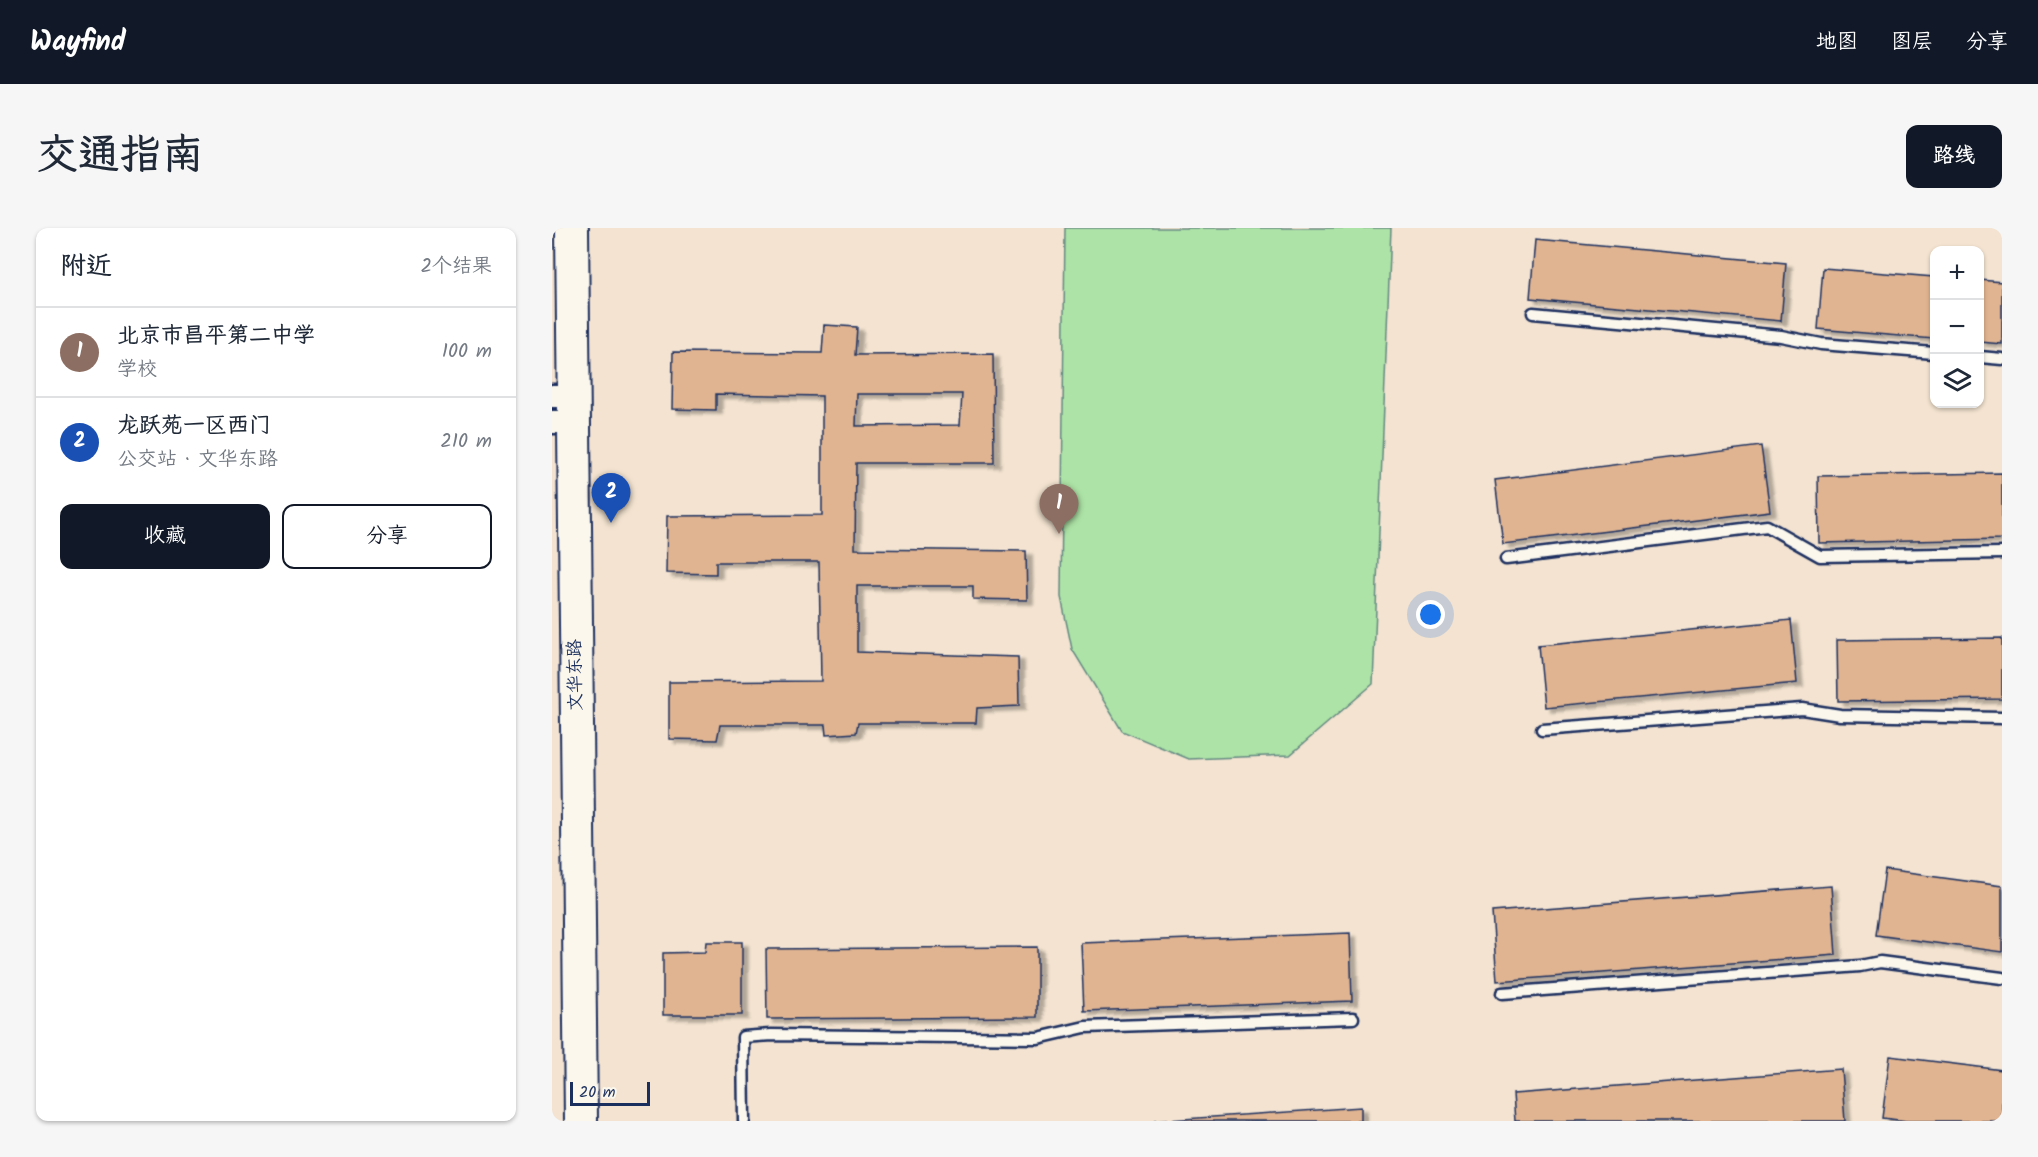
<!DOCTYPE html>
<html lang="zh">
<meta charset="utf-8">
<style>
:root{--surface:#fff;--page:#f6f6f7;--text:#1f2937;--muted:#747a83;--line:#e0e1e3;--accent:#111827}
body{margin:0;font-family:Kalam,"LXGW WenKai TC",sans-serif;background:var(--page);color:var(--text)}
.controls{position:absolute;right:18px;top:18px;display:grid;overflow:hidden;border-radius:12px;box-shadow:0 2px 4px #0004}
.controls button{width:54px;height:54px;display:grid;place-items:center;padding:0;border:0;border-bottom:2px solid var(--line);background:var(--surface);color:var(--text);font:30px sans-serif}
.scale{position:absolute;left:18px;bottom:15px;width:80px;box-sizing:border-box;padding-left:6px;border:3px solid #1b2f5e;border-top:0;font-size:16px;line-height:21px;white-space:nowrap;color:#1b2f5e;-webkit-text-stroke:4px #fbf7ec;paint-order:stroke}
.you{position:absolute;left:879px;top:387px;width:21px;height:21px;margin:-15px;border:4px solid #fff;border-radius:50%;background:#1a73e8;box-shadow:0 0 0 9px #1a73e833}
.badge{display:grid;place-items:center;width:39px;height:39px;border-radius:50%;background:var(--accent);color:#fff;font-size:20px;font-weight:700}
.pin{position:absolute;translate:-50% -50px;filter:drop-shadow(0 2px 3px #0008)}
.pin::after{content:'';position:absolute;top:32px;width:21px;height:18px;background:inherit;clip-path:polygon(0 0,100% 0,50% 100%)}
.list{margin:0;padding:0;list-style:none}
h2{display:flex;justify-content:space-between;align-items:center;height:78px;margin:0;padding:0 24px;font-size:26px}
h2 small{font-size:20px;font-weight:400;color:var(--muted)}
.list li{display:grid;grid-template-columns:39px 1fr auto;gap:18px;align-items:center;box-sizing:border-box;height:90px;padding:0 24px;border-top:2px solid var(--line)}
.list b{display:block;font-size:22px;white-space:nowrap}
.list p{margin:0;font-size:20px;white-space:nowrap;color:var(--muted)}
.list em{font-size:20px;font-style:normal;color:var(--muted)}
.actions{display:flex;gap:12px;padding:18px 24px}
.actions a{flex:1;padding:14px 0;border:2px solid var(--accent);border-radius:12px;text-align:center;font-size:21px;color:var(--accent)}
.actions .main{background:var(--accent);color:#fff}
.icon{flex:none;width:33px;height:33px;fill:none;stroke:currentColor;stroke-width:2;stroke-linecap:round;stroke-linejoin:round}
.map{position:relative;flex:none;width:1450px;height:893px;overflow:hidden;border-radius:12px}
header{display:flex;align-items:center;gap:36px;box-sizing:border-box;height:84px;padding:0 30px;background:var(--accent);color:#fff}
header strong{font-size:28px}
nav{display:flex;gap:33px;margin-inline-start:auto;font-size:21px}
.intro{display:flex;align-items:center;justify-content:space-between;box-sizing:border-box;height:144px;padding:0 36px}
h1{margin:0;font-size:42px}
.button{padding:15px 27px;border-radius:12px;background:var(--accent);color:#fff;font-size:21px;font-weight:700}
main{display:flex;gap:36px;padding:0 36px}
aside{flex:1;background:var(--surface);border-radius:12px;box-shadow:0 2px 4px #0004}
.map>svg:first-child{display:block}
</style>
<header>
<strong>Wayfind</strong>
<nav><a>地图</a><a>图层</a><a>分享</a></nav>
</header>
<div class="intro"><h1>交通指南</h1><a class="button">路线</a></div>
<main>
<aside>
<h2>附近<small>2个结果</small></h2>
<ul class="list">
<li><span class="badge" style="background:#8d6e63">1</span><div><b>北京市昌平第二中学</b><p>学校</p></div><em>100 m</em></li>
<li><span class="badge" style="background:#1a4fb4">2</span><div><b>龙跃苑一区西门</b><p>公交站 · 文华东路</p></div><em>210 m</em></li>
</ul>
<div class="actions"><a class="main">收藏</a><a>分享</a></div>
</aside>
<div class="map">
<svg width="1450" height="893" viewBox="0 0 1450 893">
<defs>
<filter id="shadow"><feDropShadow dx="6" dy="4" stdDeviation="1.5" flood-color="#0004"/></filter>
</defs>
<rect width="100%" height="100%" fill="#f3e3d0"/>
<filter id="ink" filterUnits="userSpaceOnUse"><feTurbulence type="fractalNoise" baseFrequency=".0167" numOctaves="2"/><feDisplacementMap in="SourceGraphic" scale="12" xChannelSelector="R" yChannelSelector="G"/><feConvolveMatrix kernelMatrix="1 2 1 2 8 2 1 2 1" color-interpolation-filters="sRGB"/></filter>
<g filter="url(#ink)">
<!-- green -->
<path fill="#ade3a6" stroke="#648982" stroke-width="1.5" d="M 513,0 L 839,0 L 821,456 L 738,527 L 637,531 L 570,503 L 520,421 L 509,369 Z"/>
<!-- building -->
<g fill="#e0b490" stroke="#1b2f5e" stroke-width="1.5" fill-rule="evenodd" filter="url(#shadow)">
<path d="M 983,12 L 1234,35 L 1229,93 L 978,70 Z"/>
<path d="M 1271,40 L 1382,49 L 1382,111 L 1266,101 Z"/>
<path d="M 1428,52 L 1450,54 L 1450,116 L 1428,114 Z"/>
<path d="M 272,97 L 305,99 L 303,127 L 441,126 L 442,235 L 304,235 L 303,321 L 474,323 L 475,372 L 421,371 L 421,358 L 305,358 L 305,424 L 466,429 L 467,478 L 425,480 L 424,495 L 306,495 L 304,505 L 274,507 L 273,497 L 168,497 L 165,512 L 117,511 L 117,454 L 269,453 L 267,334 L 164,334 L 164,346 L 114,345 L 115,288 L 270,287 L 270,168 L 164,166 L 164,182 L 120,181 L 121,124 L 270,125 ZM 305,166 L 410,166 L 408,197 L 304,198 Z"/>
<path d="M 1209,218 L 1218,283 L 951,316 L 943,252 Z"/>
<path d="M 1450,245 L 1450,311 L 1267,315 L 1266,248 Z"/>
<path d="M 1239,392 L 1245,455 L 992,479 L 986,417 Z"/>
<path d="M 1450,410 L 1450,471 L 1286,473 L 1285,412 Z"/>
<path d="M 1333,642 L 1450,658 L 1450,724 L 1324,707 Z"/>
<path d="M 1279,658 L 1284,727 L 945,753 L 940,684 Z"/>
<path d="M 798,705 L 800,773 L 532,783 L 529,715 Z"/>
<path d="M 154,714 L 190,714 L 190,787 L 111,787 L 111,725 L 153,724 Z"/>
<path d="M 485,719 L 485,789 L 215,791 L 214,721 Z"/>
<path d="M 1338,828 L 1450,842 L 1450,893 L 1355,893 L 1330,890 Z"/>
<path d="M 1289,841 L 1293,893 L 963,893 L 961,866 Z"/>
<path d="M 809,879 L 809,893 L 602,893 Z"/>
</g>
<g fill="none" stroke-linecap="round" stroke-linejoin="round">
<!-- lane casing -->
<g stroke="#1b2f5e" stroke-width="15">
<g id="lane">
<path d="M 981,85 L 1229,108 L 1269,116 L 1382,125"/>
<path d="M 1428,129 L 1450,131"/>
<path d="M 954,331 L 1215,298 L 1268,328 L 1450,325"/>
<path d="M 990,501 L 1250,481 L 1288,487 L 1450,490"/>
<path d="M 950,765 L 1308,738 L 1328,734 L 1450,750"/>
<path d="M 192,893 L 191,809 L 219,807 L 486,810 L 533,799 L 801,790"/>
</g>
</g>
<!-- street casing -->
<g stroke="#1b2f5e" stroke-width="27">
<g id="street">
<path d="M 0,168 L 21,168"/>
<path d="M 0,194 L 22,194"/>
</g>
</g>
<!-- secondary casing -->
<g stroke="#1b2f5e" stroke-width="36">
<path id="secondary" d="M 20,0 L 29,893"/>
</g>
<!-- lane -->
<use href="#lane" stroke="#fbf7ec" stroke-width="10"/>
<!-- street -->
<use href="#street" stroke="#fbf7ec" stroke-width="22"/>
<!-- secondary -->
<use href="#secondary" stroke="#fbf7ec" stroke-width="32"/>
</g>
</g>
<g text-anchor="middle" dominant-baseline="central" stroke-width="6" stroke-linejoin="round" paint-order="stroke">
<!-- street labels -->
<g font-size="18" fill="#1b2f5e" stroke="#fbf7ec">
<text transform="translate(24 447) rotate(-91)">文华东路</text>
</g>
</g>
</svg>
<div class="controls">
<button>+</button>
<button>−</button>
<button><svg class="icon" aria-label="layers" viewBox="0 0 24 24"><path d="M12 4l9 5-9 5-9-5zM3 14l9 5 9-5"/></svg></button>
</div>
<div class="scale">20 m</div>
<div class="you"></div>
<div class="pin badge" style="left:507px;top:306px;background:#8d6e63">1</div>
<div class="pin badge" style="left:59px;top:295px;background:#1a4fb4">2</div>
</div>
</main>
